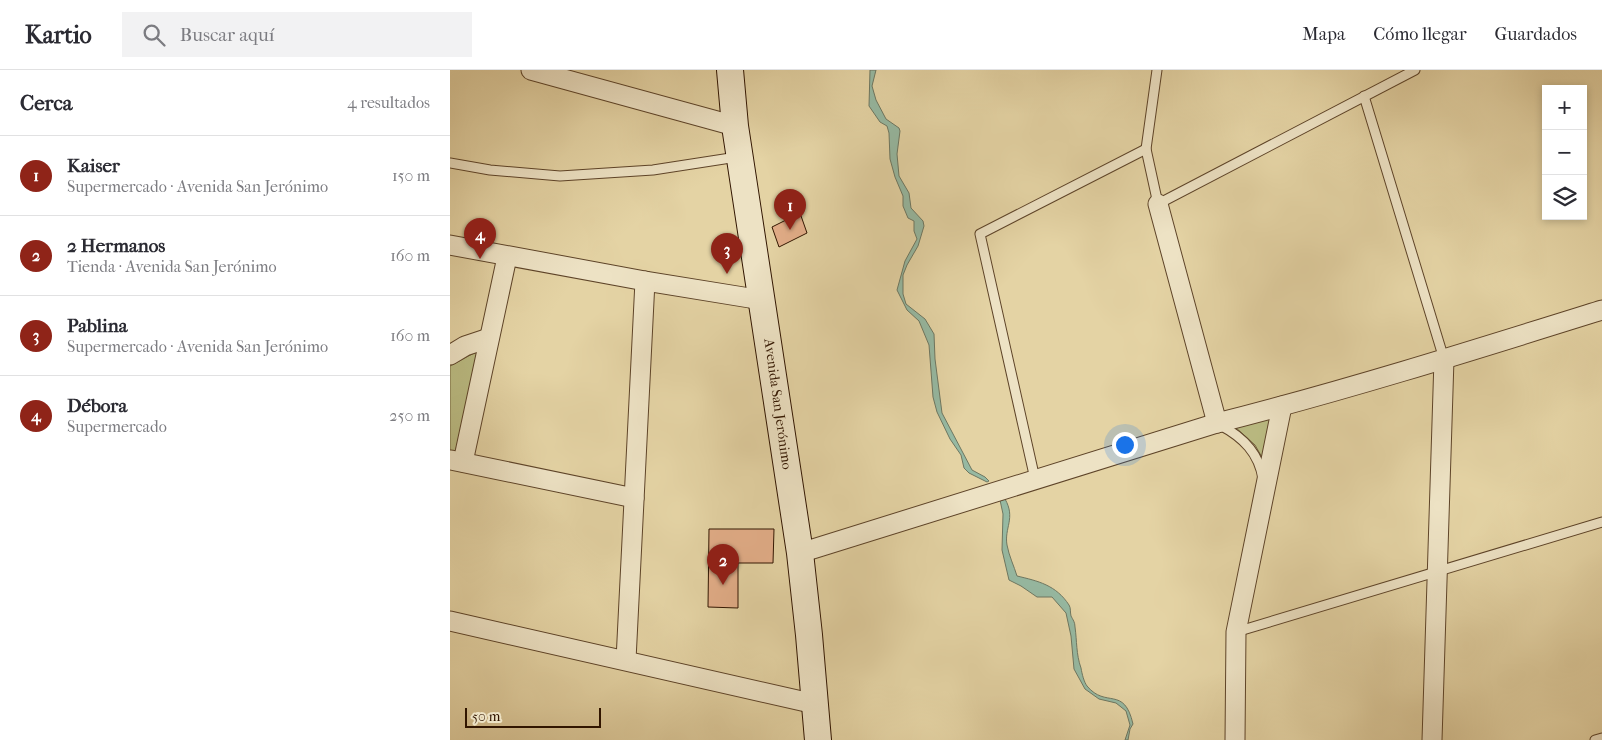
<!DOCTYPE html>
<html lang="es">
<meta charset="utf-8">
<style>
:root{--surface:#fff;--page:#f2f2f3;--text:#2b2b33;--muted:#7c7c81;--line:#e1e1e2;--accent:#8f2418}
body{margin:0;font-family:"IM FELL French Canon",serif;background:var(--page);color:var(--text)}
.controls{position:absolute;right:15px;top:15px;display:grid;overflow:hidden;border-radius:0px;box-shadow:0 2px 8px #0003}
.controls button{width:45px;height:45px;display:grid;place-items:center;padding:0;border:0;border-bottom:1px solid var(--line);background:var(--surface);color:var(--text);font:25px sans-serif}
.scale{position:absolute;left:15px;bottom:12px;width:136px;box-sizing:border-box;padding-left:5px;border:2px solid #311500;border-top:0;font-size:14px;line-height:18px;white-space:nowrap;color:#311500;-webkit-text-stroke:4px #ede2c4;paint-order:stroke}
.you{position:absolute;left:674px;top:374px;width:18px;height:18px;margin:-12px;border:4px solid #fff;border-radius:50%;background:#1a73e8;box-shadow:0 0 0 8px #1a73e833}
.badge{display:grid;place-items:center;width:32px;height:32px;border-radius:50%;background:var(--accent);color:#fff;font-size:16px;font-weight:700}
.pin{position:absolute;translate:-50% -41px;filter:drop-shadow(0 1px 2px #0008)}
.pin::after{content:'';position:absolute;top:26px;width:18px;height:15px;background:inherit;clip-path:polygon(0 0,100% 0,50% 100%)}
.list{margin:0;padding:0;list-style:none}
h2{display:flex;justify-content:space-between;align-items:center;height:65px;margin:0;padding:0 20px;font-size:21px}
h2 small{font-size:16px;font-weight:400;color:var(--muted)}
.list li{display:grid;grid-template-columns:32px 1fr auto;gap:15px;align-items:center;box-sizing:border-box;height:80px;padding:0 20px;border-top:1px solid var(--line)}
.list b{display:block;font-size:19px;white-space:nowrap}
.list p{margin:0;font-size:16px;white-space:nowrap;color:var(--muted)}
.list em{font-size:16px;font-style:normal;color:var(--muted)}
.icon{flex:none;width:28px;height:28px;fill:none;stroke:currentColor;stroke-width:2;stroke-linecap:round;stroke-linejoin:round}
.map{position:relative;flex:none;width:1152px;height:670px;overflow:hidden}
header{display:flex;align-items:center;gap:30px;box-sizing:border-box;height:70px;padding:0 25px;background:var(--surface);border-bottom:1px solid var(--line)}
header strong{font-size:24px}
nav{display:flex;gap:28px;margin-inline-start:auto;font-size:18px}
.search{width:350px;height:45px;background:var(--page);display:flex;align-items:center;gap:12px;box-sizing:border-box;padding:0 18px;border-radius:0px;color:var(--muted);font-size:19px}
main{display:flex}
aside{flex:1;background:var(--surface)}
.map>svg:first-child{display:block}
</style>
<header>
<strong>Kartio</strong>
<div class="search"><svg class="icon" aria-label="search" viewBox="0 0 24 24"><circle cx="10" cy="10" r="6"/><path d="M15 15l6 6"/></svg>Buscar aquí</div>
<nav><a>Mapa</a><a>Cómo llegar</a><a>Guardados</a></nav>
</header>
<main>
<aside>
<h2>Cerca<small>4 resultados</small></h2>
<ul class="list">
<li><span class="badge">1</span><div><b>Kaiser</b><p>Supermercado · Avenida San Jerónimo</p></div><em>150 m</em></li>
<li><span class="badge">2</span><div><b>2 Hermanos</b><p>Tienda · Avenida San Jerónimo</p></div><em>160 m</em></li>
<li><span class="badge">3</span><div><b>Pablina</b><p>Supermercado · Avenida San Jerónimo</p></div><em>160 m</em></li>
<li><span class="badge">4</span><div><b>Débora</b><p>Supermercado</p></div><em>250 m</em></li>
</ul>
</aside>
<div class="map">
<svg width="1152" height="670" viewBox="0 0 1152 670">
<rect width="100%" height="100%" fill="#e4d3a4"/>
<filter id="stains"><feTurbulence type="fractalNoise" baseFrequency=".004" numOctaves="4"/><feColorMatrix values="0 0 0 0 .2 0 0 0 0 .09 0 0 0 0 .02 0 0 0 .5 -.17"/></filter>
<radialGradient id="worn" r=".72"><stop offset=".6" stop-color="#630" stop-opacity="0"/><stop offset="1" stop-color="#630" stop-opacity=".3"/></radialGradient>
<!-- green -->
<g fill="#babb82" stroke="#766841">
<path d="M 26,282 L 27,286 L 6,379 L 3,382 L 0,381 L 0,296 Z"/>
<path d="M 822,346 L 813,389 L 805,375 L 784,356 Z"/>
</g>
<!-- water -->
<g fill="#96b9a2" stroke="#6e7761">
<path d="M 420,0 L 426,0 L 422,16 L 426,30 L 436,49 L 449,58 L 450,61 L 447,84 L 449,106 L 459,123 L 461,138 L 473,151 L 474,156 L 468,176 L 457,195 L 453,205 L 453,224 L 456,234 L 475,249 L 484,264 L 485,289 L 492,343 L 522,400 L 535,407 L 539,411 L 537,412 L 519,403 L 514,398 L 511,385 L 500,369 L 487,342 L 483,327 L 479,275 L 469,251 L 457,240 L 447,220 L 455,191 L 467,169 L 464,161 L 464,151 L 458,148 L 453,136 L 453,126 L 445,107 L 440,89 L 439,63 L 437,56 L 430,52 L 419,36 Z"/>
<path d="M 555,429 C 566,448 554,458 557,475 C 559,486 564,496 567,506 C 588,511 606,515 619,535 C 621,538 620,542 621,546 C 623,550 625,552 625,557 C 627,571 626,584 631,598 C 632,604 634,612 637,616 C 656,639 674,615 683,654 L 680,659 L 678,670 L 675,670 L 680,655 L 676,641 L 666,633 L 649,629 L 635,619 L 624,599 L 621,566 L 616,543 L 602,527 L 587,527 L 571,516 L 559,510 L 552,480 L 553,444 L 550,430 Z"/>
</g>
<!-- building -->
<g fill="#e3ae89" stroke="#311500">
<path d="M 350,143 L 357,163 L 329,177 L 322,157 Z"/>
<path d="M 259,459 L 324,459 L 323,493 L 288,493 L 288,538 L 258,537 Z"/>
</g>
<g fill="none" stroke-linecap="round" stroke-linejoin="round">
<!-- lane casing -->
<g stroke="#5e4429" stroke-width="11">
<g id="lane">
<path d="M 707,0 L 696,79 L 708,134 L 965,0"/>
<path d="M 914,26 L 994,289"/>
<path d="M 0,93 L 40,100 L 110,106 L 203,100 L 287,87"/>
<path d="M 770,355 C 793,367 809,383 813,409"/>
<path d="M 585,409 L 530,164 L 696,79"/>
<path d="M 786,562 L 1152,452"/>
<path d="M 1145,670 L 1152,668"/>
</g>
</g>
<!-- street casing -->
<g stroke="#5e4429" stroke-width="21">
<g id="street">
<path d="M 81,0 L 285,56"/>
<path d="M 708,134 L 767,353"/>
<path d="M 0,175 L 195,211 L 312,230"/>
<path d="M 0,285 L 15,276 L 39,268"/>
<path d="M 1,390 L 184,428"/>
<path d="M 13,392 L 57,187"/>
<path d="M 350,483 L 767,353 C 897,320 1024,280 1152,240"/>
<path d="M 0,551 L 365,634"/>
<path d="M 176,590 L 195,211"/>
<path d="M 785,670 L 786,562 L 832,336"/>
<path d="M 982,670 L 994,289"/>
</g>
</g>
<!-- secondary casing -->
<g stroke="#311500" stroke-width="28">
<path id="secondary" d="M 280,0 L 285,56 L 350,483 L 359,565 L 368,670"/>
</g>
<!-- lane -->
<use href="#lane" stroke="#ede2c4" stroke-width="9"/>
<!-- street -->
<use href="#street" stroke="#ede2c4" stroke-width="19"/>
<!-- secondary -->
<use href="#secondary" stroke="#ede2c4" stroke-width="26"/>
</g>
<g text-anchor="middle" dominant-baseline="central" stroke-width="5" stroke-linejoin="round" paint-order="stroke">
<!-- street labels -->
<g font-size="14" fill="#311500" stroke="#ede2c4">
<text transform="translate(328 334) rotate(82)">Avenida San Jerónimo</text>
</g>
</g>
<rect width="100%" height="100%" filter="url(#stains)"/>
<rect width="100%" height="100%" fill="url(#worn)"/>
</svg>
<div class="controls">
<button>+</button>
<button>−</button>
<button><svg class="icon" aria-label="layers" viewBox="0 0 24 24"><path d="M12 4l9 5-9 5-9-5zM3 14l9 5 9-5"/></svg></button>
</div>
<div class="scale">50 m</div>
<div class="you"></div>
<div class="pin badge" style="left:340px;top:160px">1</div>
<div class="pin badge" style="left:273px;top:515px">2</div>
<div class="pin badge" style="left:277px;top:204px">3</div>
<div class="pin badge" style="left:30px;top:189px">4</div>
</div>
</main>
